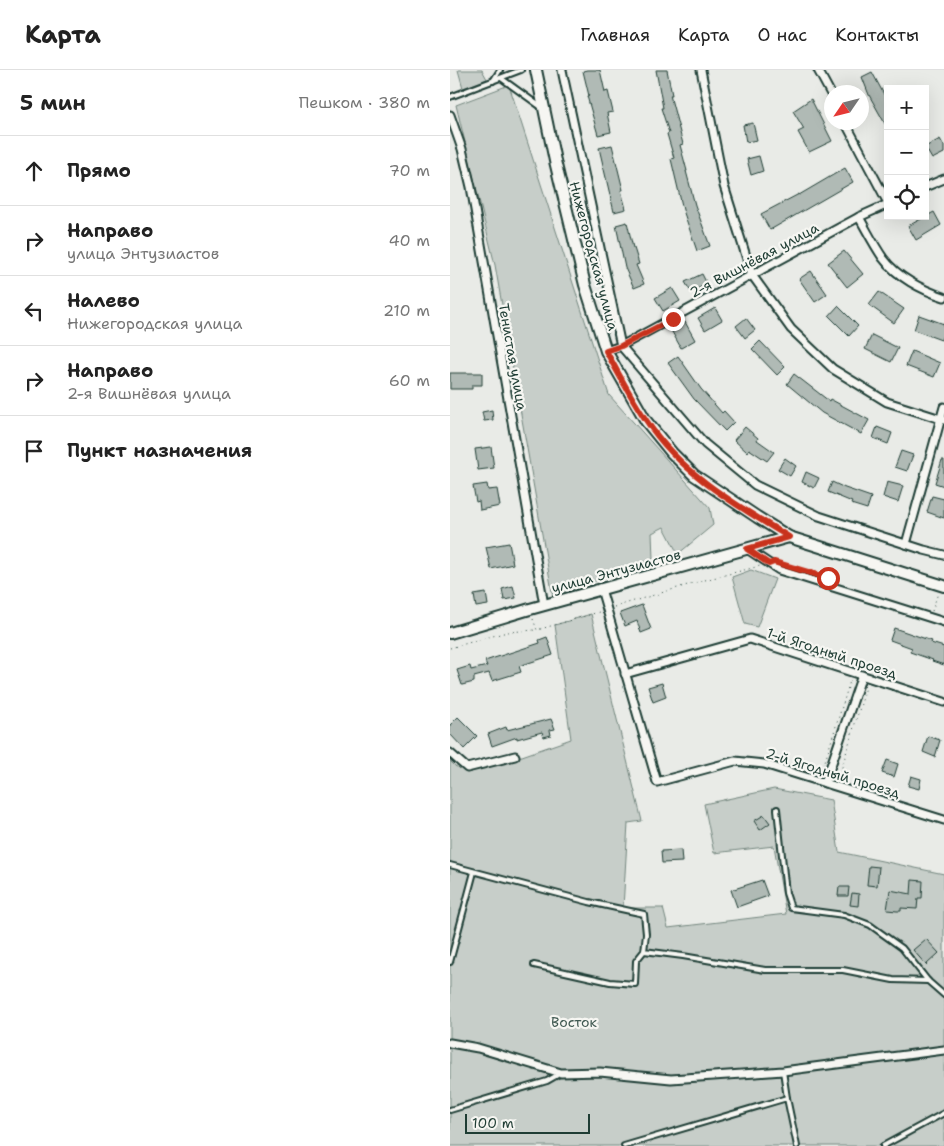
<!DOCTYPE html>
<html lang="ru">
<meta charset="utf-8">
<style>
body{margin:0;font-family:"Shantell Sans",sans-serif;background:#f6f6f6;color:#222}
.controls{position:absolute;right:15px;top:15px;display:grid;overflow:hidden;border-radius:0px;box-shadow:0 5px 20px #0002}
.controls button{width:45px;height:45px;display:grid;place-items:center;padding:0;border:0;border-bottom:1px solid #e0e0e0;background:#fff;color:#222;font:25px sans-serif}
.compass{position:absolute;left:374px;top:15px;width:45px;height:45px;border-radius:50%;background:#fff;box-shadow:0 5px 20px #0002;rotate:235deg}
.scale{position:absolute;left:15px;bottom:12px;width:125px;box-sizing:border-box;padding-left:5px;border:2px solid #1f3d34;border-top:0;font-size:14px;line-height:18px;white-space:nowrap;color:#1f3d34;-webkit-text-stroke:4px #f6f6f2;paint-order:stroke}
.stop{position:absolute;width:15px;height:15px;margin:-11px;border:4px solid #c8321e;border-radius:50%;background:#fff}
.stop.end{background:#c8321e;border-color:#fff;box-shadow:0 1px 5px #0008}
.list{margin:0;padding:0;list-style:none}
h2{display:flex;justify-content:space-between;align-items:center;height:65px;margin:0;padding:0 20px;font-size:21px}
h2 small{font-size:16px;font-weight:400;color:#767676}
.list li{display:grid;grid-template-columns:32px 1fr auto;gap:15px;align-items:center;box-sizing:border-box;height:70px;padding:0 20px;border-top:1px solid #e0e0e0}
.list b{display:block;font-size:19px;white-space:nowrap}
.list p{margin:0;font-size:16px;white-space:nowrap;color:#767676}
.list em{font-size:16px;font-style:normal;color:#767676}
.icon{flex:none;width:28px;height:28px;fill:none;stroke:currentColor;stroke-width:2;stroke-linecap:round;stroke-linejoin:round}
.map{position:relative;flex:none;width:494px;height:1076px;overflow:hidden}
header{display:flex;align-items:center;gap:30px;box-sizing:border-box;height:70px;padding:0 25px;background:#fff;border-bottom:1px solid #e0e0e0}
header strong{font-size:24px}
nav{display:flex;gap:28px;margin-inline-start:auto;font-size:18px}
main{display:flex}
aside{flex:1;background:#fff}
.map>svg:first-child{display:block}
</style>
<header>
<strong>Карта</strong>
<nav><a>Главная</a><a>Карта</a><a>О нас</a><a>Контакты</a></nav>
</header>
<main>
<aside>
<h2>5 мин<small>Пешком · 380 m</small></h2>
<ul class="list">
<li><svg class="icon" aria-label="ahead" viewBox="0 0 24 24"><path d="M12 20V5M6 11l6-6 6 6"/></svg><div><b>Прямо</b></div><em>70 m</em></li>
<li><svg class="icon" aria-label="right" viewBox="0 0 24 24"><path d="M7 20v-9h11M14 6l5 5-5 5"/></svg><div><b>Направо</b><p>улица Энтузиастов</p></div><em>40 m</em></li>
<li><svg class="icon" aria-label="left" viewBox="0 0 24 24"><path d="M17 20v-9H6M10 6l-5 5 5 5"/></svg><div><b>Налево</b><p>Нижегородская улица</p></div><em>210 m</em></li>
<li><svg class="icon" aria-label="right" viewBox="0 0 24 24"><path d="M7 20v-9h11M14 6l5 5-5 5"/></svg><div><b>Направо</b><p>2-я Вишнёвая улица</p></div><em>60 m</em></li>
<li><svg class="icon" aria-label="arrive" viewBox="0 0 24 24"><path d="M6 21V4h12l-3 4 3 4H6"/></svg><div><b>Пункт назначения</b></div></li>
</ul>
</aside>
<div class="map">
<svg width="494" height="1076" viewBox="0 0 494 1076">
<rect width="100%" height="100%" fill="#e9ebe7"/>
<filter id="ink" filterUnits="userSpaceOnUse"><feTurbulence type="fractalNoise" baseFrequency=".02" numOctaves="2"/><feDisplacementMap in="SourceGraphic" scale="10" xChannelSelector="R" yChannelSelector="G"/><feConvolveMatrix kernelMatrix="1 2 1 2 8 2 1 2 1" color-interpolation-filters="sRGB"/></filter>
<g filter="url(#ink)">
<g fill="#c7cec9" stroke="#73867e">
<polygon points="8,0 32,0 37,9 13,18"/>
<polygon points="59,15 159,325 260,438 263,455 228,484 214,457 202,463 203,489 103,527 45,195 6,35"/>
<polygon points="301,500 325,509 307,557 295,554 282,507"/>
<polygon points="141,544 192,751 178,753 173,838 213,838 218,858 336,844 324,776 264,783 254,734 324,719 381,730 389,782 494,804 494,1076 0,1076 0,691 6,697 72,686 121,669 105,555"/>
</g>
<g fill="#b0bab5" stroke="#1f3d34">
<polygon points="137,0 150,0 155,22 158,21 163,42 157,43 161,62 148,65 137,26 139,26 133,1"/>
<polygon points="206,0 217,0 222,25 220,25 233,74 230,75 237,101 236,101 245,135 260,176 247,181 233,140 221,89 224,88 217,64 219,63 211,38 213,38"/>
<polygon points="422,2 438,32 438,59 419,25 412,7"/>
<polygon points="361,29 382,71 359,82 348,62 354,59 343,41"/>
<polygon points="303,53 307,70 296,72 293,55"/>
<polygon points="490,69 494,76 494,83 482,89 475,77"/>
<polygon points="162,75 173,120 171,120 176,139 164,142 149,78"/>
<polygon points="309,86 313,101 301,105 297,89"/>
<polygon points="395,98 403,112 320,160 311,144 349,124 349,125"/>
<polygon points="484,142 491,155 466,170 458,156"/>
<polygon points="177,152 183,178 184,178 189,194 186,195 194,214 184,218 175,198 166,155"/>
<polygon points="394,181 413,204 397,217 378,193"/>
<polygon points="361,201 377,224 365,232 349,209"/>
<polygon points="252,204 257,214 241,222 235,212"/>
<polygon points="222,218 230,231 213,241 205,228"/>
<polygon points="429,222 454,239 444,253 419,235"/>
<polygon points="388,236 408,256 399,266 379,246"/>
<polygon points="265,238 272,250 255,260 248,248"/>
<polygon points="469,245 494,254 494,262 491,270 464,260"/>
<polygon points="296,248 305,260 295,268 286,256"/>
<polygon points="235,252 245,270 231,278 221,260"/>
<polygon points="422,265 448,278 441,292 415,279"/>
<polygon points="310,271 335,297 327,305 302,279"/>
<polygon points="462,281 490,293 484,307 456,296"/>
<polygon points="228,286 251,319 272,343 274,341 284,352 275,361 244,329 218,293"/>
<polygon points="0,303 32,303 32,315 22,315 22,319 0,319"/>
<polygon points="344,304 379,331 380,329 419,350 411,364 372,343 337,314"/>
<polygon points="42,340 43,350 34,351 32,342"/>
<polygon points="295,357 308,368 307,370 324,382 317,391 299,379 297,382 284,370"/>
<polygon points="427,357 442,363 438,374 423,368"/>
<polygon points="41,377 44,398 28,400 25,379"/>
<polygon points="451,381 463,385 457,401 445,397"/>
<polygon points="335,388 346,396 340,406 328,399"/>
<polygon points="492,390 494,390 494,416 485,413"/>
<polygon points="356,402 369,408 364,418 352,412"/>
<polygon points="382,412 395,418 421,427 417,439 401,434 402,432 378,422"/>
<polygon points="437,412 453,416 448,432 433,427"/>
<polygon points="37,414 38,420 47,419 50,436 30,440 29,431 26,432 23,416"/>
<polygon points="482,426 494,429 494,448 477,442"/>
<polygon points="59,473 63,494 41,499 36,477"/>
<polygon points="63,516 66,528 54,530 52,519"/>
<polygon points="36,523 38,535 26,537 24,525"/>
<polygon points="192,535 201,559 191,563 187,551 175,556 170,543"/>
<polygon points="444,558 482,571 481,573 494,577 494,595 482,591 483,590 460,582 462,578 440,570"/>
<polygon points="97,567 103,585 69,596 71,602 42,611 39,603 24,607 24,612 12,615 7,600 20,596 21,600 37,596 35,591 90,573 89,570"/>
<polygon points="212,613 216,627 203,632 198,617"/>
<polygon points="8,647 27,666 14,679 0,664 0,655"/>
<polygon points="101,649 105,659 100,660 101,665 94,667 92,662 67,669 67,667 42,676 38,664 56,657 57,660"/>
<polygon points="478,666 490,670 485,687 473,682"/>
<polygon points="437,690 448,694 444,707 432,703"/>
<polygon points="461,706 471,709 469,719 458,716"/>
<polygon points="314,745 320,753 310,760 304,751"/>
<polygon points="231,780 232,792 212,793 211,781"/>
<polygon points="419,796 429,797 427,816 417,815"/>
<polygon points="312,810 318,826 287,837 281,820"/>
<polygon points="462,810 473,811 472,828 468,828 467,839 451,838 451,841 447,841 437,840 440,820 461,824"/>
<polygon points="389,817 399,817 398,826 388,826"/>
<polygon points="402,823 409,824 408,836 400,835"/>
<polygon points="476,869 489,883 476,895 463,880"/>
</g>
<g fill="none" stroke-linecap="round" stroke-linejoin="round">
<g stroke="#1f3d34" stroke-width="8">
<g id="lane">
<polyline points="51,8 91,37"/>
<polyline points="43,11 50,0"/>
<polyline points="0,27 71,0"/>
<polyline points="327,739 336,823 341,838 394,845 420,855 452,878 478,911 494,925"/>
<polyline points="0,795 139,832 194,844 196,864 194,881 233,886 315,900 393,900 443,910 478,911"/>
<polyline points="0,892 24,802"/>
<polyline points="84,895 160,912 185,914 186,891 194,881"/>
<polyline points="333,1001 337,1028 347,1076"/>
<polyline points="0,1040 97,1011 111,1003"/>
<polyline points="174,1076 337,1028"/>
<polyline points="433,1076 494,1043"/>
</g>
</g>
<g stroke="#1f3d34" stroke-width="11">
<g id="street">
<polyline points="112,0 171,276 255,374 305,415 369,446 474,480 494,485"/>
<polyline points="251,0 274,116 302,205 341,259 383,299 437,332 494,350"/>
<polyline points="368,0 382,26"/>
<polyline points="0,45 12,79 21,117 94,535"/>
<polyline points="395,52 438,133"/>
<polyline points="475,117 494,109"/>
<path d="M409,147c8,14 15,28 24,41 14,19 39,32 61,39"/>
<polyline points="156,281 171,276 409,147 438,134"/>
<polyline points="456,474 494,337"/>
<polyline points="297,479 329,500 494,552"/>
<polyline points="151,519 207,712 285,691 314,694 494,750"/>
<polyline points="175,604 300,569 494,632"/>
<polyline points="0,683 17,698 65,686"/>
<polyline points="375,713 412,605"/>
<polyline points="0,973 28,978 111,1003 150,1002 221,1009 333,1001 494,980"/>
</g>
</g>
<g stroke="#1f3d34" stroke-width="14">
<g id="secondary">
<polyline points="86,0 105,91 135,215 156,281 196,351 222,383 244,405 307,447 339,467 494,516"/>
<polyline points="0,563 80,539 339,467"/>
</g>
</g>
<g stroke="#1f3d34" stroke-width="1" stroke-dasharray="1 4" stroke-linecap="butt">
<polyline points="164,537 251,511 310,496"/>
<polyline points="482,541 488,523"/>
<polyline points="83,549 87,560 149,542"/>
<polyline points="0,578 57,562 86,560"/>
<polygon points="400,611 416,617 389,707 372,701"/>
</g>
<use href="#lane" stroke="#f6f6f2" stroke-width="4"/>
<use href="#street" stroke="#f6f6f2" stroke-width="7"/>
<use href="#secondary" stroke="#f6f6f2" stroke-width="10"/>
</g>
</g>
<g fill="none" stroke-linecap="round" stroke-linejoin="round" filter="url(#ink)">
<path stroke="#c8321e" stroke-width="6" d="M223,249l-52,27 -15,5c13,23 25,47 40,69 34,53 90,85 143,117l-42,12 22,15 5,-2 54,16"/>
</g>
<g text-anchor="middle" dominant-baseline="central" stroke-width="4.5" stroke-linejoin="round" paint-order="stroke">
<g font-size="14" fill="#1f3d34" stroke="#f6f6f2">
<text transform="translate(144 186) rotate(75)">Нижегородская улица</text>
<text transform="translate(304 190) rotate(-28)">2-я Вишнёвая улица</text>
<text transform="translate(63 287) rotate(80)">Тенистая улица</text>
<text transform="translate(166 501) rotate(-15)">улица Энтузиастов</text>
<text transform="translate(382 583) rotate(18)">1-й Ягодный проезд</text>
<text transform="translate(383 703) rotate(17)">2-й Ягодный проезд</text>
</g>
<g font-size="14" fill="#415a52" stroke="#f6f6f2">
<text x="124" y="952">Восток</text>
</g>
</g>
</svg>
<div class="controls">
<button>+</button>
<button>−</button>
<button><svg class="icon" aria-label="locate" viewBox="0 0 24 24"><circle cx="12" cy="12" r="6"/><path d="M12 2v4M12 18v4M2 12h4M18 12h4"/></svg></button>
</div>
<svg class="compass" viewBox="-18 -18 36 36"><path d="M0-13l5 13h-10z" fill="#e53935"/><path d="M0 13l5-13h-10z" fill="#767676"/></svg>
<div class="scale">100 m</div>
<div class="stop" style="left:378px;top:508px"></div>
<div class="stop end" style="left:223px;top:249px"></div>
</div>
</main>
